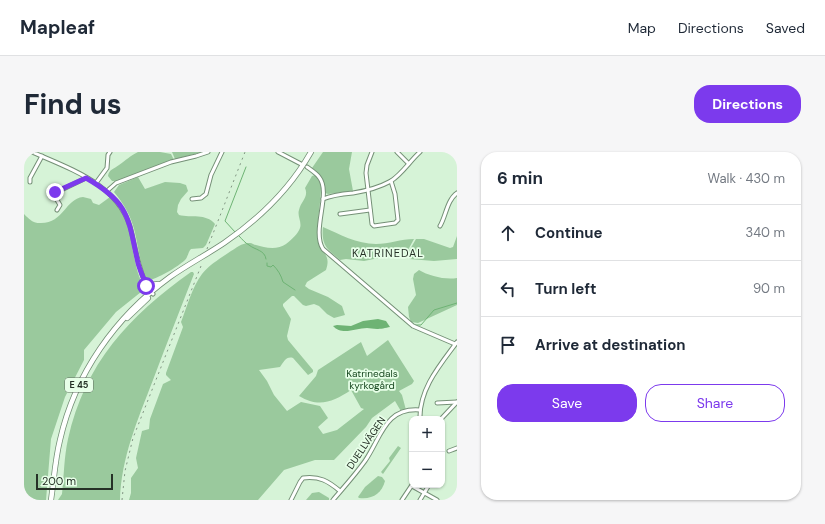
<!DOCTYPE html>
<meta charset="utf-8">
<style>
body{margin:0;font-family:"DM Sans",sans-serif;background:#f6f6f7;color:#1f2937}
.controls{position:absolute;right:12px;bottom:12px;display:grid;overflow:hidden;border-radius:8px;box-shadow:0 1px 3px #0004}
.controls button{width:36px;height:36px;display:grid;place-items:center;padding:0;border:0;border-bottom:1px solid #e0e1e3;background:#fff;color:#1f2937;font:20px sans-serif}
.scale{position:absolute;left:12px;bottom:10px;width:77px;box-sizing:border-box;padding-left:4px;border:2px solid #263127;border-top:0;font-size:11px;line-height:14px;white-space:nowrap;color:#263127;-webkit-text-stroke:3px #e7ffe8;paint-order:stroke}
.stop{position:absolute;width:12px;height:12px;margin:-9px;border:3px solid #7c3aed;border-radius:50%;background:#fff}
.stop.end{background:#7c3aed;border-color:#fff;box-shadow:0 1px 4px #0008}
.list{margin:0;padding:0;list-style:none}
h2{display:flex;justify-content:space-between;align-items:center;height:52px;margin:0;padding:0 16px;font-size:17px}
h2 small{font-size:13px;font-weight:400;color:#747a83}
.list li{display:grid;grid-template-columns:26px 1fr auto;gap:12px;align-items:center;box-sizing:border-box;height:56px;padding:0 16px;border-top:1px solid #e0e1e3}
.list b{display:block;font-size:15px;white-space:nowrap}
.list em{font-size:13px;font-style:normal;color:#747a83}
.actions{display:flex;gap:8px;padding:12px 16px}
.actions a{flex:1;padding:9px 0;border:1px solid #7c3aed;border-radius:16px;text-align:center;font-size:14px;color:#7c3aed}
.actions .main{background:#7c3aed;color:#fff}
.icon{flex:none;width:22px;height:22px;fill:none;stroke:currentColor;stroke-width:2;stroke-linecap:round;stroke-linejoin:round}
.map{position:relative;flex:none;width:433px;height:348px;overflow:hidden;border-radius:16px}
header{display:flex;align-items:center;gap:24px;box-sizing:border-box;height:56px;padding:0 20px;background:#fff;border-bottom:1px solid #e0e1e3}
header strong{font-size:19px}
nav{display:flex;gap:22px;margin-inline-start:auto;font-size:14px}
.intro{display:flex;align-items:center;justify-content:space-between;box-sizing:border-box;height:96px;padding:0 24px}
h1{margin:0;font-size:28px}
.button{padding:10px 18px;border-radius:16px;background:#7c3aed;color:#fff;font-size:14px;font-weight:700}
main{display:flex;gap:24px;padding:0 24px}
aside{flex:1;background:#fff;border-radius:16px;box-shadow:0 1px 3px #0004}
.map>svg:first-child{display:block}
</style>
<header>
<strong>Mapleaf</strong>
<nav><a>Map</a><a>Directions</a><a>Saved</a></nav>
</header>
<div class="intro"><h1>Find us</h1><a class="button">Directions</a></div>
<main>
<div class="map">
<svg width="433" height="348" viewBox="0 0 433 348">
<rect width="100%" height="100%" fill="#d6f3d7"/>
<g fill="#9ac99d">
<path d="M114,0h22l11,2 3,6 -57,21h-5l-4,-5c1,-7 6,-7 11,-11 7,-5 11,-9 19,-13z"/>
<polygon points="148,0 178,0 151,7"/>
<path d="M299,0h29l-3,17 4,22 -25,3 -3,-1c-2,-14 -2,-17 -13,-25z"/>
<path d="M291,23c5,3 6,8 6,13 0,17 -5,34 -3,51 1,15 14,13 8,31l-19,12 -2,4 4,3 19,8 14,9 3,9 -11,3 -7,-4 -8,-8 -5,-2 -8,2 -3,-1 -9,-9h-2l-9,8v2l8,13 -4,17 1,4 25,30v2l-5,3 -15,-17c-7,-2 -9,4 -13,9l-21,3 8,11 7,14 13,16 14,-9 19,4 8,12 -10,9 5,7 14,-4 27,-21 -3,-1 -10,-18c-18,12 -32,18 -52,6l17,-20 2,-6 43,-28 6,14 21,-16 26,41 -2,3 -13,7 3,4 4,15 -4,3 -7,-12 -23,17 -6,9 -32,33h-19l-31,10 -26,30h-129l2,-7v-15l7,-10 -2,-10 6,-27 7,-2 1,-10 13,-35 8,-4 -5,-5v-2l17,-46 -2,-5c6,-15 11,-35 21,-48 7,-9 19,-16 29,-23 5,-3 12,-9 19,-8 2,0 4,2 6,2 9,3 22,5 30,-1 5,-4 12,-10 14,-16 2,-6 -3,-12 -1,-18 2,-9 10,-13 6,-22l7,-12z"/>
<path d="M114,25l7,12 20,-7 15,1 6,2 2,6 -7,8 -3,6 -1,7 2,3c12,3 27,-2 36,9l-9,21 -3,3 -12,1c-3,3 -3,8 -6,11 -6,6 -29,20 -37,20l-3,-3c-11,-35 -5,-54 -31,-85l5,-7z"/>
<path d="M59,45l8,2 2,4 6,2 11,-8c24,27 19,45 28,76 2,6 4,10 5,16l-2,3 -25,20 -32,38v10l-19,37 -14,42 -5,61h-22v-286c3,3 7,7 10,8 1,1 6,1 7,1 23,0 24,-24 42,-26z"/>
<path d="M299,75c16,7 34,17 53,17 13,0 25,-5 38,-5l-6,11 -9,6h-10l-25,5 -18,-2 -6,1c-13,-11 -19,-15 -17,-33z"/>
<polygon points="433,84 433,107 410,109 385,107 385,99 392,87 400,87 426,96 429,95"/>
<path d="M395,118c10,6 26,10 38,8v27l-39,18 -7,-1 -2,-5 -1,-10 8,-12 -3,-16 1,-5z"/>
<path d="M167,120h2l1,2c-14,36 -28,71 -41,106 -15,39 -32,78 -33,120h-62l4,-6c2,-18 2,-37 6,-55 17,-76 61,-123 123,-167z"/>
<polygon points="374,294 377,296 359,322 357,320 366,309 365,306"/>
<path d="M354,324l4,1 3,4c-3,12 -13,19 -26,17l-1,-1 7,-10z"/>
<polygon points="295,340 305,346 305,348 282,348 288,341"/>
</g>
<path fill="#6eb374" d="M354,167l8,2 4,6c-4,1 -10,2 -13,2 -4,0 -7,-1 -10,-1 -11,0 -25,8 -34,-2l4,-1 14,1 12,-5z"/>
<g fill="none" stroke-linecap="round" stroke-linejoin="round">
<g stroke="#6eb374" stroke-width="1">
<polyline points="211,80 201,69 222,15"/>
<path d="M215,84c3,3 6,7 10,9 6,5 16,5 17,14"/>
<path d="M243,111v3l4,1 2,-2c5,5 8,10 10,17l12,8"/>
<polyline points="391,173 397,173 410,158 433,151"/>
</g>
<g stroke="#759077" stroke-width="5">
<g id="minor">
<path d="M8,0c41,18 90,34 100,82 4,18 7,36 15,53 1,3 4,5 6,7"/>
<polyline points="254,0 277,12"/>
<polyline points="348,0 343,13 342,21 348,72 350,74 371,71 374,68 371,42 367,29"/>
<polyline points="373,0 384,11"/>
<path d="M283,15c4,3 9,6 12,10 13,16 -8,53 4,72l90,77 42,18"/>
<polyline points="6,30 6,26 18,4"/>
<polyline points="72,31 83,16 84,3 86,0"/>
<polyline points="83,39 92,31 147,10 172,4 184,0"/>
<polyline points="168,47 177,46 182,42 187,23 198,0"/>
<path d="M299,47c9,-4 19,-5 30,-6 13,-2 27,-6 38,-12 11,-7 19,-20 29,-29"/>
<polyline points="33,58 36,53 30,43 31,41 62,26"/>
<polyline points="316,62 346,58"/>
<path d="M416,74c6,-10 7,-26 17,-33"/>
<polyline points="413,251 433,250"/>
<path d="M396,267c-1,-30 20,-54 37,-77"/>
<polyline points="417,267 433,250"/>
<polyline points="425,299 433,296"/>
<polyline points="388,334 413,348"/>
<path d="M267,348l9,-18 3,-4c17,-2 25,3 37,13"/>
<path d="M309,348c11,-13 22,-25 32,-39 16,-23 20,-54 55,-51"/>
<polyline points="378,348 388,333"/>
<polyline points="396,348 405,333"/>
<polyline points="429,348 433,346"/>
</g>
</g>
<g stroke="#759077" stroke-width="6">
<g id="highway">
<polyline points="124,133 135,132"/>
<polyline points="103,166 124,146"/>
<path d="M27,348c3,-20 4,-40 9,-60 15,-66 55,-123 110,-163 17,-12 36,-22 54,-34 35,-24 66,-54 87,-91"/>
</g>
</g>
<use href="#minor" stroke="#fff" stroke-width="3"/>
<use href="#highway" stroke="#fff" stroke-width="4.5"/>
<g stroke="#819582" stroke-width="1" stroke-dasharray="2 4" stroke-linecap="butt">
<polyline points="183,97 221,0"/>
<polyline points="98,348 101,319 109,286 177,114"/>
</g>
</g>
<g fill="none" stroke-linecap="round" stroke-linejoin="round">
<path stroke="#7c3aed" stroke-width="5" d="M31,40l31,-14c44,25 42,40 52,85 2,8 6,15 8,23"/>
</g>
<g text-anchor="middle" dominant-baseline="central" stroke-width="3.5" stroke-linejoin="round" paint-order="stroke">
<rect fill="#e7ffe8" stroke="#606f61" stroke-width="1" x="41" y="226" width="28" height="14" rx="3"/>
<g font-size="9" font-weight="bold" fill="#263127">
<text x="55" y="233">E 45</text>
</g>
<g font-size="10" fill="#16471e" stroke="#e7ffe8">
<text x="348" y="221">Katrinedals<tspan x="348" dy="12">kyrkogård</tspan></text>
</g>
<g font-size="10" fill="#263127" stroke="#e7ffe8">
<text transform="translate(342 291) rotate(-56)">DUELLVÄGEN</text>
</g>
<g font-size="11" letter-spacing="1" fill="#263127" stroke="#e7ffe8">
<text x="364" y="101">KATRINEDAL</text>
</g>
</g>
</svg>
<div class="controls">
<button>+</button>
<button>−</button>
</div>
<div class="scale">200 m</div>
<div class="stop" style="left:122px;top:134px"></div>
<div class="stop end" style="left:31px;top:40px"></div>
</div>
<aside>
<h2>6 min<small>Walk · 430 m</small></h2>
<ul class="list">
<li><svg class="icon" aria-label="ahead" viewBox="0 0 24 24"><path d="M12 20V5M6 11l6-6 6 6"/></svg><div><b>Continue</b></div><em>340 m</em></li>
<li><svg class="icon" aria-label="left" viewBox="0 0 24 24"><path d="M17 20v-9H6M10 6l-5 5 5 5"/></svg><div><b>Turn left</b></div><em>90 m</em></li>
<li><svg class="icon" aria-label="arrive" viewBox="0 0 24 24"><path d="M6 21V4h12l-3 4 3 4H6"/></svg><div><b>Arrive at destination</b></div></li>
</ul>
<div class="actions"><a class="main">Save</a><a>Share</a></div>
</aside>
</main>
